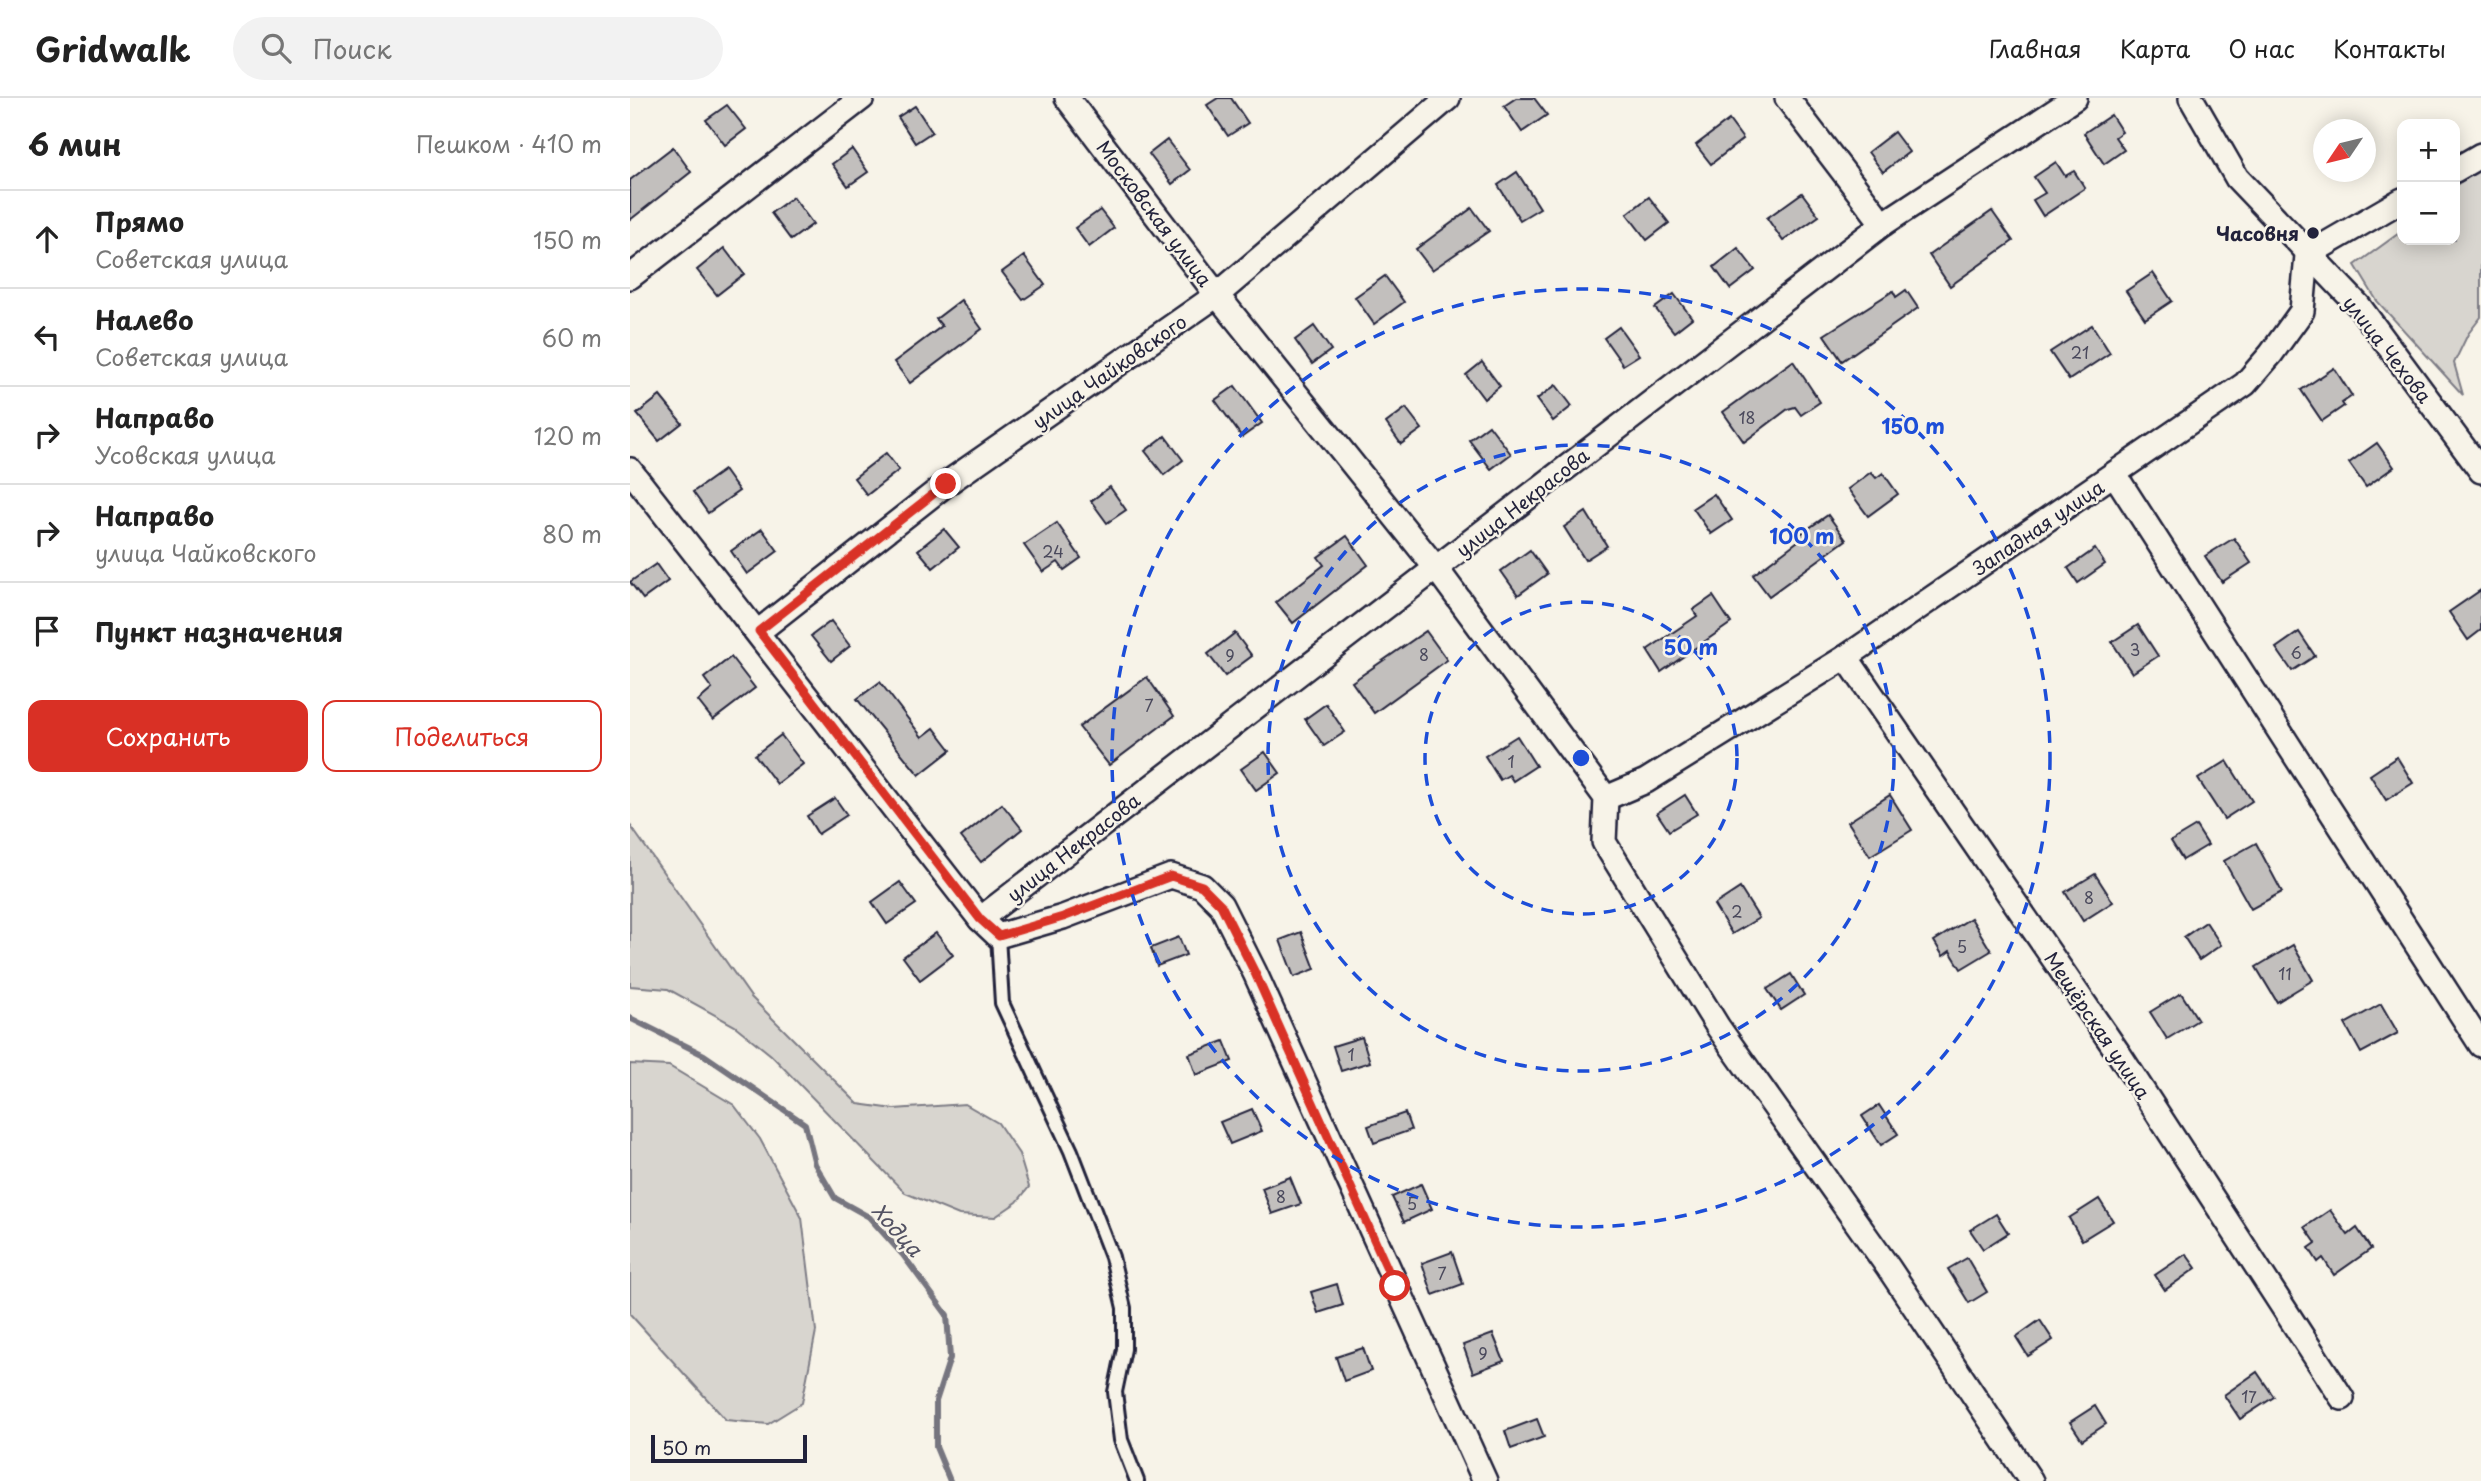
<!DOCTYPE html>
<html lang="ru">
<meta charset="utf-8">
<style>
body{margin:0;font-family:"Playpen Sans",sans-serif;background:#f2f2f2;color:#222}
.controls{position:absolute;right:21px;top:21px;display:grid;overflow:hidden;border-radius:14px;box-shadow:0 4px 18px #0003}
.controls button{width:63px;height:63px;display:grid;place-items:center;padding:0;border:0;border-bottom:2px solid #e0e0e0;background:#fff;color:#222;font:35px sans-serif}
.compass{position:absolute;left:1683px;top:21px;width:63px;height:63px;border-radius:50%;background:#fff;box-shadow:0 4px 18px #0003;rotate:235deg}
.scale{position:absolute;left:21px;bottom:18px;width:156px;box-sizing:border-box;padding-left:7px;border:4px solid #22223b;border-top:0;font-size:19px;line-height:24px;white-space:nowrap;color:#22223b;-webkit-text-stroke:5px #f7f3e8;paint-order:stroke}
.stop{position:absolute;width:21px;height:21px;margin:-16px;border:5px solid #d93025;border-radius:50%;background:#fff}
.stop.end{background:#d93025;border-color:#fff;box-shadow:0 2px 7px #0008}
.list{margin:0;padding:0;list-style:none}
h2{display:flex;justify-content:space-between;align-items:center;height:91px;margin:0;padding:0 28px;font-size:30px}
h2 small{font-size:23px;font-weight:400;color:#767676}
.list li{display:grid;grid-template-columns:46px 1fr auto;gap:21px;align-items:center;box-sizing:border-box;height:98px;padding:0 28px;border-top:2px solid #e0e0e0}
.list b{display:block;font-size:26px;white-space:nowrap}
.list p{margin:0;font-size:23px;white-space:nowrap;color:#767676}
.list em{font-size:23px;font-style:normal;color:#767676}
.actions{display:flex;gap:14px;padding:21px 28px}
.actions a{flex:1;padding:16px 0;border:2px solid #d93025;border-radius:14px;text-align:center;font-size:24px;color:#d93025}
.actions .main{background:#d93025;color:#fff}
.icon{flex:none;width:38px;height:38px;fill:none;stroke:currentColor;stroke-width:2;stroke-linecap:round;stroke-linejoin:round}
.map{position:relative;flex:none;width:1851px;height:1383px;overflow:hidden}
header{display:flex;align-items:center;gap:42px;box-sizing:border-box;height:98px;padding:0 35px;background:#fff;border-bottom:2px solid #e0e0e0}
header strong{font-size:33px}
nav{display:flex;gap:38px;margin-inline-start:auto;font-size:24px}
.search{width:490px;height:63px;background:#f2f2f2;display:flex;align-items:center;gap:18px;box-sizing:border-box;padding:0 24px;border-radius:38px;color:#767676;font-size:26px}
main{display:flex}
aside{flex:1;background:#fff}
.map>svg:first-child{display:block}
</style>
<header>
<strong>Gridwalk</strong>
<div class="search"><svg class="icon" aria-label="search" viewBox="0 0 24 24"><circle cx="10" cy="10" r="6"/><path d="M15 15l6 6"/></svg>Поиск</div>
<nav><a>Главная</a><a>Карта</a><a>О нас</a><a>Контакты</a></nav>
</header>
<main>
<aside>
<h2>6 мин<small>Пешком · 410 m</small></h2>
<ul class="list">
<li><svg class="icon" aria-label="ahead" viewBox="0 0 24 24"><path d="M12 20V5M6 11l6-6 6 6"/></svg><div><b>Прямо</b><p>Советская улица</p></div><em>150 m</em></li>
<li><svg class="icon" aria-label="left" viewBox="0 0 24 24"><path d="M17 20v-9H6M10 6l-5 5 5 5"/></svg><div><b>Налево</b><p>Советская улица</p></div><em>60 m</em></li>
<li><svg class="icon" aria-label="right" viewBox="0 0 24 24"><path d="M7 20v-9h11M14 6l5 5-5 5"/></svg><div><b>Направо</b><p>Усовская улица</p></div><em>120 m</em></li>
<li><svg class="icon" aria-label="right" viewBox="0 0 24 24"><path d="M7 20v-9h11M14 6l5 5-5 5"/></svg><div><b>Направо</b><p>улица Чайковского</p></div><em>80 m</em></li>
<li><svg class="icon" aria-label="arrive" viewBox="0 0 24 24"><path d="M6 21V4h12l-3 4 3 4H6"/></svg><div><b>Пункт назначения</b></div></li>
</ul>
<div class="actions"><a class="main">Сохранить</a><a>Поделиться</a></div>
</aside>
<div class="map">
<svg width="1851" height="1383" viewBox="0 0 1851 1383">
<rect width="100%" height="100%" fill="#f7f3e8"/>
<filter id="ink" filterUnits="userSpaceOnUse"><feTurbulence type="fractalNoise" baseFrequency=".0143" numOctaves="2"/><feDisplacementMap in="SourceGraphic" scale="14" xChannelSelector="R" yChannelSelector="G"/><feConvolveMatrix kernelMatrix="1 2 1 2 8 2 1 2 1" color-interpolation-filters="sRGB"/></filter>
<g filter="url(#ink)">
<g fill="#d8d5cf" stroke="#7d7c85" stroke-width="2">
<polygon points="1851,70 1851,219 1838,236 1824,265 1833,297 1747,203 1725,167 1772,133 1772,142 1825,142 1825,88"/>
<polygon points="0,727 121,899 228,1006 264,1011 335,1006 368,1025 389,1056 399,1089 387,1104 365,1119 329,1117 275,1095 141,957 105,928 38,891 0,888"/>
<polygon points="0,966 39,968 104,1007 130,1041 172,1120 186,1233 172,1305 138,1326 96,1322 0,1216"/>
</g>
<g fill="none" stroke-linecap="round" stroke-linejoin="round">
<polyline stroke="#76747f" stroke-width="6" points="0,920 74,957 175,1026 185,1066 205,1100 239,1119 273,1157 317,1217 320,1260 306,1303 306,1349 320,1383"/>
</g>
<g fill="#c2bfbd" stroke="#22223b" stroke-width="2">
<polygon points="588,0 601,0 618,25 598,38 577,7"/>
<polygon points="886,0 904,0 917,17 892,34 874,8"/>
<polygon points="97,7 116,31 95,47 76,22"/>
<polygon points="285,8 302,34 285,45 268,19"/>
<polygon points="1481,17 1492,34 1485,39 1494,52 1474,66 1454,35"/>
<polygon points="1099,22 1113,41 1081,66 1066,47"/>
<polygon points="1264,34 1279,54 1253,74 1238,54"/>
<polygon points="537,42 560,72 542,86 519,56"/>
<polygon points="43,49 61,74 0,122 0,82"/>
<polygon points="222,51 238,74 218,88 202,66"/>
<polygon points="1426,64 1435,78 1444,73 1455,90 1413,118 1403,102 1415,95 1404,79"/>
<polygon points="887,74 910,110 890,122 868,87"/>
<polygon points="1172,95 1189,118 1153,143 1137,120"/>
<polygon points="163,99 183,126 161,142 141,115"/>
<polygon points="1019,99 1039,125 1017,142 997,116"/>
<polygon points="842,110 859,133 802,172 786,151"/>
<polygon points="470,112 484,130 459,149 445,130"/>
<polygon points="1362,113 1383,143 1320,188 1299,157"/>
<polygon points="94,150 114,176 87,197 67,172"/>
<polygon points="1108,150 1125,172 1100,191 1084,169"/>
<polygon points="394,158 415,187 393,202 372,174"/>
<polygon points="1523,175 1542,203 1515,221 1496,193"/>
<polygon points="755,178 774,204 744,226 725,199"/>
<polygon points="1276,192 1288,210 1212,263 1194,237 1263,193 1266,199"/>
<polygon points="1044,196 1062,220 1044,234 1025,210"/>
<polygon points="331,202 352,231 280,285 264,264 312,228 306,221"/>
<polygon points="1462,227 1480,255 1439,282 1420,254"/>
<polygon points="684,228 701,252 682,266 665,242"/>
<polygon points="989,229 1009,257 993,267 974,240"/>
<polygon points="1163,263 1190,304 1171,317 1165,309 1158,311 1114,344 1093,314"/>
<polygon points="852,264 870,288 854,301 836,277"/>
<polygon points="1704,270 1722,298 1712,305 1714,308 1692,323 1671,292"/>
<polygon points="926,287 942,308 923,323 907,301"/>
<polygon points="605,288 632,325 612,339 585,302"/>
<polygon points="30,298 52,325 29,343 7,316"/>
<polygon points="776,310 792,331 771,346 756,325"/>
<polygon points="859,327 881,356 861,371 839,342"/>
<polygon points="535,338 553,362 534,377 515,353"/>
<polygon points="1747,345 1764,369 1736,389 1719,365"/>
<polygon points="256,355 269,372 237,397 224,380"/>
<polygon points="94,372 109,393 78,415 63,394"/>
<polygon points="1241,374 1246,380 1253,375 1268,396 1238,418 1218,391"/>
<polygon points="480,389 496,412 477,425 461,403"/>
<polygon points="1084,396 1102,422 1081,436 1063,410"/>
<polygon points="956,414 977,448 955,462 934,429"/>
<polygon points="1198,417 1216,442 1139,498 1123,477 1172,440 1169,437"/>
<polygon points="427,425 451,460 434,472 428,464 413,474 394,447"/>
<polygon points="132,431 148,453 117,476 101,453"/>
<polygon points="314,431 329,449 303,470 288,452"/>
<polygon points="717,438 738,467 663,525 646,504 694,467 688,459"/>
<polygon points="1604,440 1621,465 1592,484 1575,458"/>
<polygon points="1465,451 1475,466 1448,485 1438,470"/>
<polygon points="900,452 917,476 888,497 871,473"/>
<polygon points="26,466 38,483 13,501 0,484"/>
<polygon points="1851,492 1851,532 1838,542 1819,514"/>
<polygon points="1083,498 1101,525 1031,574 1017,552 1067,518 1063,512"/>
<polygon points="201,523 220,548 201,563 181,538"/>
<polygon points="1508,527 1528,558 1502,575 1482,544"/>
<polygon points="796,533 817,562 744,615 722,584"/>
<polygon points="1669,534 1685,558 1662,573 1646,550"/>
<polygon points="605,535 622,558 595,578 578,556"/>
<polygon points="101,559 125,590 83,622 68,603 82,591 74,580"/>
<polygon points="517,579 544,618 479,667 449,629"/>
<polygon points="250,584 292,639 304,630 321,652 289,677 227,601"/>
<polygon points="696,606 715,634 694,648 675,621"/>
<polygon points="151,637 173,666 147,686 125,657"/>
<polygon points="887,638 906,668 883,683 879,677 870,682 855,658"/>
<polygon points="635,654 650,675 626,692 611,671"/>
<polygon points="1767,659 1783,685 1756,702 1740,677"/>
<polygon points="1597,663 1622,703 1594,721 1568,681"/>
<polygon points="1055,697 1067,716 1039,733 1027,715"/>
<polygon points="1260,697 1282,732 1240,758 1218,724"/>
<polygon points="205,700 217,717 188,736 177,718"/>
<polygon points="372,706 392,731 351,764 331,739"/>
<polygon points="1566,728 1578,747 1553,762 1541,743"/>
<polygon points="1626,745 1652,794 1621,811 1594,763"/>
<polygon points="1465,776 1483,804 1453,823 1435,794"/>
<polygon points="270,784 286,806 257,826 242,804"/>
<polygon points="1110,790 1129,820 1102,836 1084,807"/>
<polygon points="1341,820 1361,853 1331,871 1320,853 1313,858 1304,843"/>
<polygon points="1576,824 1591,847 1569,862 1554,839"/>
<polygon points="671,834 685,871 664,879 650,842"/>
<polygon points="306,835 323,857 290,882 273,859"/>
<polygon points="549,839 556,857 527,868 521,850"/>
<polygon points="1663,847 1683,882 1647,904 1626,869"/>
<polygon points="1161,876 1174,897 1151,912 1137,891"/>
<polygon points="1551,895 1568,922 1537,941 1520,914"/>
<polygon points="1751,906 1768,935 1731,955 1715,926"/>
<polygon points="732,939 740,964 711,973 703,948"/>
<polygon points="594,943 602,963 566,977 559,956"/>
<polygon points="1249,1007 1268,1036 1251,1047 1232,1018"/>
<polygon points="622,1011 632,1033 600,1046 590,1024"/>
<polygon points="775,1015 781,1032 744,1045 738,1028"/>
<polygon points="660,1079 671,1106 642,1116 632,1090"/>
<polygon points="791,1086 802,1111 774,1124 762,1099"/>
<polygon points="1469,1101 1483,1123 1452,1142 1439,1120"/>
<polygon points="1700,1112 1718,1137 1727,1130 1741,1151 1704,1177 1693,1160 1688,1164 1679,1150 1686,1145 1675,1129"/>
<polygon points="1366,1116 1378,1135 1353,1151 1340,1132"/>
<polygon points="822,1154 833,1186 803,1197 792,1165"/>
<polygon points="1556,1156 1566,1170 1535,1192 1525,1177"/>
<polygon points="1337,1160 1357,1194 1339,1205 1318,1171"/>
<polygon points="707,1186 713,1207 688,1215 681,1194"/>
<polygon points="1410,1222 1423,1242 1398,1258 1386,1239"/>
<polygon points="863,1236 874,1263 843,1275 833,1247"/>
<polygon points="733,1250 741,1273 714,1283 706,1259"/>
<polygon points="1627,1274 1644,1299 1610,1321 1594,1297"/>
<polygon points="1465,1308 1476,1326 1452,1342 1440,1324"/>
<polygon points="907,1321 914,1339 881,1351 875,1333"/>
</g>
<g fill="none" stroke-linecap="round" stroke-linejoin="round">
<g stroke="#22223b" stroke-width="18">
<polyline id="lane" points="368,838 372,905 441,1053 482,1159 494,1210 494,1251 485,1294 491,1342 507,1383"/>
</g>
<g stroke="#22223b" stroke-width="28">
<g id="street">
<polyline points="437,0 587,197 806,470 976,700 974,744 1088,929 1258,1169 1401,1383"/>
<polyline points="1157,0 1253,126"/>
<polyline points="1561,0 1607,80 1729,208 1851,373"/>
<polyline points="1825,72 1851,57"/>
<polyline points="0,179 232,0"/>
<polyline points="0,372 350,821 368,838 433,819 541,778 572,788 591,807 625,875 855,1383"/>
<polyline points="1485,377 1851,947"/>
<polyline points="129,533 316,386 587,197 818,0"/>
<polyline points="1216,559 1489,956 1712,1300"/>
<polyline points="976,700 1016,683 1216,559 1615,286 1641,256 1672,213 1677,157 1772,102"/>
<polyline points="350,821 1253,126 1445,0"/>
</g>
</g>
<use href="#lane" stroke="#f7f3e8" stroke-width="12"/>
<use href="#street" stroke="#f7f3e8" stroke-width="23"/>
</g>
</g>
<g fill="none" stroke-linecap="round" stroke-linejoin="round" filter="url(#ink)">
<polyline stroke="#d93025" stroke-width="9" points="316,386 129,533 350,821 369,838 433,819 541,778 572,788 591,807 625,875 765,1188"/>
</g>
<g fill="none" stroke="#1d4ed8" stroke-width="3.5" stroke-dasharray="12 9">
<circle cx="951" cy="660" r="156"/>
<circle cx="951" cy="660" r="313"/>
<circle cx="951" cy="660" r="469"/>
</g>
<circle fill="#22223b" stroke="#f7f3e8" stroke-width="2.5" cx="1683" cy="135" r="7"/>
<g text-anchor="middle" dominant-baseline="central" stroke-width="5" stroke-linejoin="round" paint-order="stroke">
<g font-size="16" fill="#4a495c">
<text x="1450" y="254">21</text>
<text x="1117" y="319">18</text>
<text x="423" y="453">24</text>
<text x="1505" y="551">3</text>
<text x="1666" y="554">6</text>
<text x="794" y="556">8</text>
<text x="600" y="557">9</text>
<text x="519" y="607">7</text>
<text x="881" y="663">1</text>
<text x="1459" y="799">8</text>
<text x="1107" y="813">2</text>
<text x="1332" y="848">5</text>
<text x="1655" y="875">11</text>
<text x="721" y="956">1</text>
<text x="651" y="1098">8</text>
<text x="782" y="1105">5</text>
<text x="812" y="1175">7</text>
<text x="853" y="1255">9</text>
<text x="1619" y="1298">17</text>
</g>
<g font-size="19" fill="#22223b" stroke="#f7f3e8">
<text transform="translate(525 115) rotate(53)">Московская улица</text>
<text transform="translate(1758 251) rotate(52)">улица Чехова</text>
<text transform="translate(479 273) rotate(-35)">улица Чайковского</text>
<text transform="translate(892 404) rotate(-38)">улица Некрасова</text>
<text transform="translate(1408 429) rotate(-34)">Западная улица</text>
<text transform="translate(443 749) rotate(-38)">улица Некрасова</text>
<text transform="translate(1468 927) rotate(56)">Мещёрская улица</text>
</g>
<g font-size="19" font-weight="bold" fill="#22223b" stroke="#f7f3e8" text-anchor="end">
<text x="1669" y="135">Часовня</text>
</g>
<g font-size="21" font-style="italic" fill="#535263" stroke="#f7f3e8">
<text transform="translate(268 1131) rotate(48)">Ходца</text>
</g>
</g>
<circle cx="951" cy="660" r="10" fill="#1d4ed8" stroke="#f7f3e8" stroke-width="3.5"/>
<g font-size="21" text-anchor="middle" font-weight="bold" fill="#1d4ed8" stroke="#f7f3e8" stroke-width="5" stroke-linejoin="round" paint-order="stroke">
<text x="1283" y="336">150 m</text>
<text x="1172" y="446">100 m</text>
<text x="1061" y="557">50 m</text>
</g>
</svg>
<div class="controls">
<button>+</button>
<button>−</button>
</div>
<svg class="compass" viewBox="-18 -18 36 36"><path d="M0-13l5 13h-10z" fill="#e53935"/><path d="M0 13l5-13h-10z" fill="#767676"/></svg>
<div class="scale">50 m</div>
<div class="stop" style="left:765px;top:1188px"></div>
<div class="stop end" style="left:316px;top:386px"></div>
</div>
</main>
